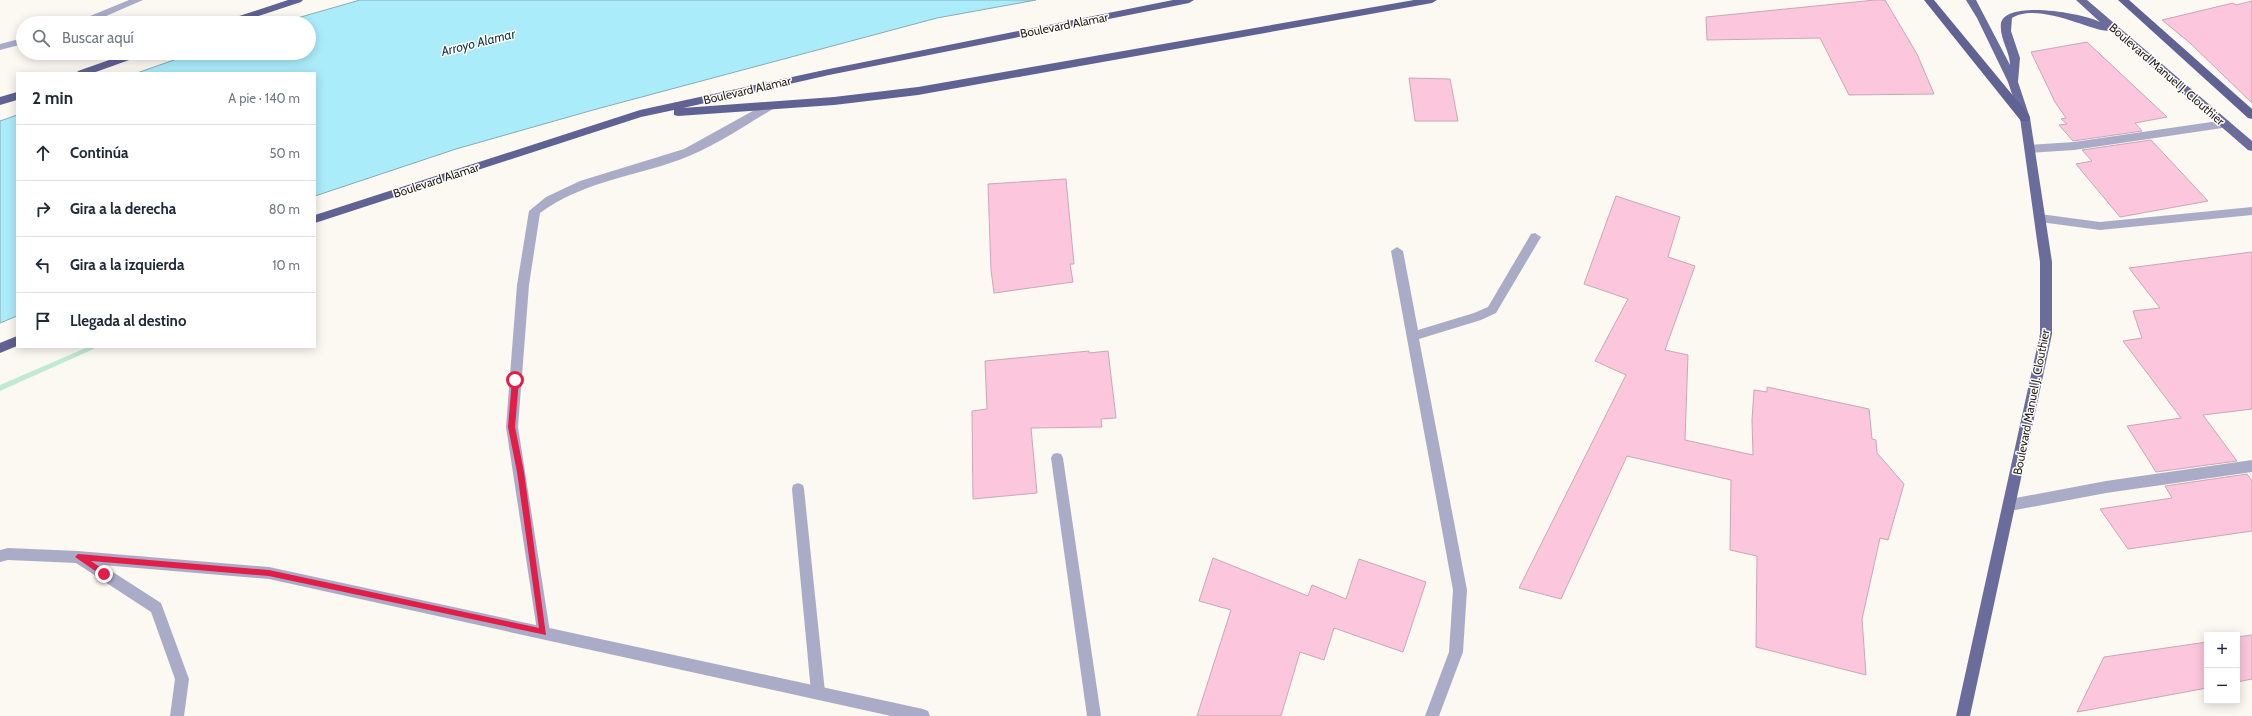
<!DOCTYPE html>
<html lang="es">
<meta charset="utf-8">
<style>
body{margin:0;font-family:Cabin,sans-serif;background:#f2f2f3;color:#1f2937}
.controls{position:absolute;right:12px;bottom:12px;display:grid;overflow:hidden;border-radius:0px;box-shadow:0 2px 10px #0003}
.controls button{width:36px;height:36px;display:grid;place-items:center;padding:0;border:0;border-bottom:1px solid #e0e1e3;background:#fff;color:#1f2937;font:20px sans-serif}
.stop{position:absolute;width:12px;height:12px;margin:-9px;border:3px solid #e11d48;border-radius:50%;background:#fff}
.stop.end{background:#e11d48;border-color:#fff;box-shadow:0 1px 4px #0008}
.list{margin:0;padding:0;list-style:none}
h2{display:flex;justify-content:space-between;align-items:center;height:52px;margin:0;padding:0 16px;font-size:17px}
h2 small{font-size:13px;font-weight:400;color:#747a83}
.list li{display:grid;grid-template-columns:26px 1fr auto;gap:12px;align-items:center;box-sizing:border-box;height:56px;padding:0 16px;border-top:1px solid #e0e1e3}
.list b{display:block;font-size:15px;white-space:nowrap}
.list em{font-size:13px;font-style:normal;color:#747a83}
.icon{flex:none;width:22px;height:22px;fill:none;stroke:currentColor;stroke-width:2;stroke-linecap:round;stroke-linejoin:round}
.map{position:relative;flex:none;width:2252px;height:716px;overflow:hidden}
.search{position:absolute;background:#fff;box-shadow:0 2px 10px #0003;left:16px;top:16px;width:300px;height:44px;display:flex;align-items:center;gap:10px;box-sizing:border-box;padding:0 14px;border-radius:22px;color:#747a83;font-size:15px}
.panel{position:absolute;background:#fff;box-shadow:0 2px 10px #0003;left:16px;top:72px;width:300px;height:276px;border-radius:0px}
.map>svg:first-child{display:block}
</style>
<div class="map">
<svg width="2252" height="716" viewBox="0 0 2252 716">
<rect width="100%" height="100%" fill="#fcf8f2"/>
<polygon fill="#bfead3" points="88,347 98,347 0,391 0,385"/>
<g fill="#abecfa" stroke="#83aeb5">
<polygon points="360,0 1036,0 937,18 593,110 456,149 315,196 315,73 137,73 194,53 309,53 309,23 280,23"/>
<polygon points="17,115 17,316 0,323 0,121"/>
</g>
<g fill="#fcc6dd" stroke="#c9a8b6">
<polygon points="1875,0 1885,0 1917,54 1934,94 1849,95 1820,38 1707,40 1706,17"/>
<polygon points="2252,1 2252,103 2190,43 2162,20 2233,3 2236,5"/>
<polygon points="2087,42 2167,117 2135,123 2142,131 2073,141 2059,125 2067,124 2061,119 2066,118 2055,102 2031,52"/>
<polygon points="1409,78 1450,79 1458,121 1415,121"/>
<polygon points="2151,140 2208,201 2120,217 2076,164 2092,161 2082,150"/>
<polygon points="1066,179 1074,264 1070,264 1073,282 994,293 991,270 988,184"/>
<polygon points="1616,196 1680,217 1668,257 1695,266 1665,350 1688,355 1685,440 1753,455 1752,420 1754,390 1767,392 1767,387 1869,409 1872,439 1876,440 1877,453 1904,484 1888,540 1880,538 1862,619 1866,675 1756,647 1757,556 1730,550 1731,480 1627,456 1561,599 1519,588 1626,375 1595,361 1628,299 1584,284"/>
<polygon points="2252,252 2252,409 2203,415 2237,461 2156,472 2127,426 2181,418 2123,341 2142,338 2133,311 2160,308 2129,268"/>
<polygon points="1089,351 1089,353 1108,351 1116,418 1101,419 1102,427 1031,428 1037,493 973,499 972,411 987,409 985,361"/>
<polygon points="2247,474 2252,481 2252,531 2128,549 2100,509 2172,498 2165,486"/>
<polygon points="1213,558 1308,596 1312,585 1346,599 1359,559 1426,582 1403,652 1334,628 1324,660 1300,652 1281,716 1197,716 1231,610 1199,601"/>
<polygon points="2252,635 2252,679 2237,682 2237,637"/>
<polygon points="2207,642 2207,688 2077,712 2104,657"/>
</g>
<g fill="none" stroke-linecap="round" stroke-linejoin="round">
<g fill="#aaacc7" fill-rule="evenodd">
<path d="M769,102l4,1 1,3 -1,3c-31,18 -60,39 -94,51 -47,17 -97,22 -139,53l-11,72 -11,142 32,205 -2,5 -5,2 -5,-2 -32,-210 11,-142 12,-74 17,-14 34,-16 104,-32z"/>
<polygon points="2225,120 2229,121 2230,124 2229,127 2074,150 2030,153 2025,149 2030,145 2074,142"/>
<polygon points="2252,207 2252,215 2100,230 2040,222 2034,218 2040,214 2100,222"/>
<polygon points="1535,233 1541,237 1496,313 1481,320 1419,339 1467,590 1463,652 1439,716 1425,716 1449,652 1453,590 1391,251 1397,247 1403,251 1418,330 1474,313 1488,307 1531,234"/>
<polygon points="1057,453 1061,454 1063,458 1101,716 1087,716 1051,458 1053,454"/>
<polygon points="2252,460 2252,472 2106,493 2010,511 2005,509 2004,505 2005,501 2010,499 2106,481"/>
<polygon points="798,483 803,485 804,489 825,692 823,697 818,699 813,697 811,692 792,489 793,485"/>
</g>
<g fill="#aaacc7" fill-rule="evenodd">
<polygon points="129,0 143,0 90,23 76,23 78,21"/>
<polygon points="23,38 23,44 0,50 0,44"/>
<polygon points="8,548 78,551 269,567 923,709 928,711 930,716 891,716 269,579 102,565 161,603 189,679 184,716 170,716 175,679 151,612 76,563 8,560 0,562 0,550"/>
</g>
<path fill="#6a6d9b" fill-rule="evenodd" d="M1966,0h10l34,65c0,-14 -11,-27 -9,-42 6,-23 80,-10 99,-1l-24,-22h11l165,141v10l-4,-1 -138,-120c-9,6 -71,-30 -98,-12l-1,13 9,27 -2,24 12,36 22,144v72l-82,382h-14l84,-382v-72l-20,-144 -12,-36 -31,-64z"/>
<g fill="#5f6292" fill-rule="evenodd">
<polygon points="288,0 303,0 301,2 237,23 222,23 224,21"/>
<polygon points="1173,0 1194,0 1189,3 829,75 683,108 834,97 918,87 1414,0 1437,0 1432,3 918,95 834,105 678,116 674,115 674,110 641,117 315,223 315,215 640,110 829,69"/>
<polygon points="1924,0 1934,0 2029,115 2030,118 2029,121 2021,121"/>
<polygon points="2118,0 2129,0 2252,109 2252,119 2248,118"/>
<polygon points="129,53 144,53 143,55 93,73 77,73 78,71"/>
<polygon points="17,92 17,100 0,105 0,97"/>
<polygon points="17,336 17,346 0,353 0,343"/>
</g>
</g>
<polygon fill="#e11d48" points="515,377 519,380 515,427 524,472 546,635 269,576 91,561 107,572 107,576 104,577 75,557 78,554 269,570 539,628 517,472 508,427 512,380"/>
<g text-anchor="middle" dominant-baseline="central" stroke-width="3" stroke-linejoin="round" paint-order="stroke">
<g font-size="12" fill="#271f15" stroke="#fff">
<text transform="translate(1064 25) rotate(-11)">Boulevard Alamar</text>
<text transform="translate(2167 74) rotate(41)">Boulevard Manuel J. Clouthier</text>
<text transform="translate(747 90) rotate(-13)">Boulevard Alamar</text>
<text transform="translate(436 180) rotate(-18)">Boulevard Alamar</text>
<text transform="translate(2031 402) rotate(-79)">Boulevard Manuel J. Clouthier</text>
</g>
<g font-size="13" font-style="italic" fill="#123a42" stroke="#fff">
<text transform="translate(478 42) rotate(-14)">Arroyo Alamar</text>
</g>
</g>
</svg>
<div class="controls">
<button>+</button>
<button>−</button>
</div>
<div class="stop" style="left:515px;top:380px"></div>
<div class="stop end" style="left:104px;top:574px"></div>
<div class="search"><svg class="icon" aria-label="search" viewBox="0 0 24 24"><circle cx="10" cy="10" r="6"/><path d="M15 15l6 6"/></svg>Buscar aquí</div>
<section class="panel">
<h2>2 min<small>A pie · 140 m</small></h2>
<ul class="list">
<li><svg class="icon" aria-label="ahead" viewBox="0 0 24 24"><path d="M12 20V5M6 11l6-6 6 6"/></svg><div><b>Continúa</b></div><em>50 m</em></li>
<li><svg class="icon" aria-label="right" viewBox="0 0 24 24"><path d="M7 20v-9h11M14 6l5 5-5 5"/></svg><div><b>Gira a la derecha</b></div><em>80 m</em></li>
<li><svg class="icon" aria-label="left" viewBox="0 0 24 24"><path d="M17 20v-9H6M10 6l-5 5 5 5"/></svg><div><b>Gira a la izquierda</b></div><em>10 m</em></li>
<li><svg class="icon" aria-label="arrive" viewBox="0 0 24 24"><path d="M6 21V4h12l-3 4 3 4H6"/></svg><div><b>Llegada al destino</b></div></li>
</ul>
</section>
</div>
